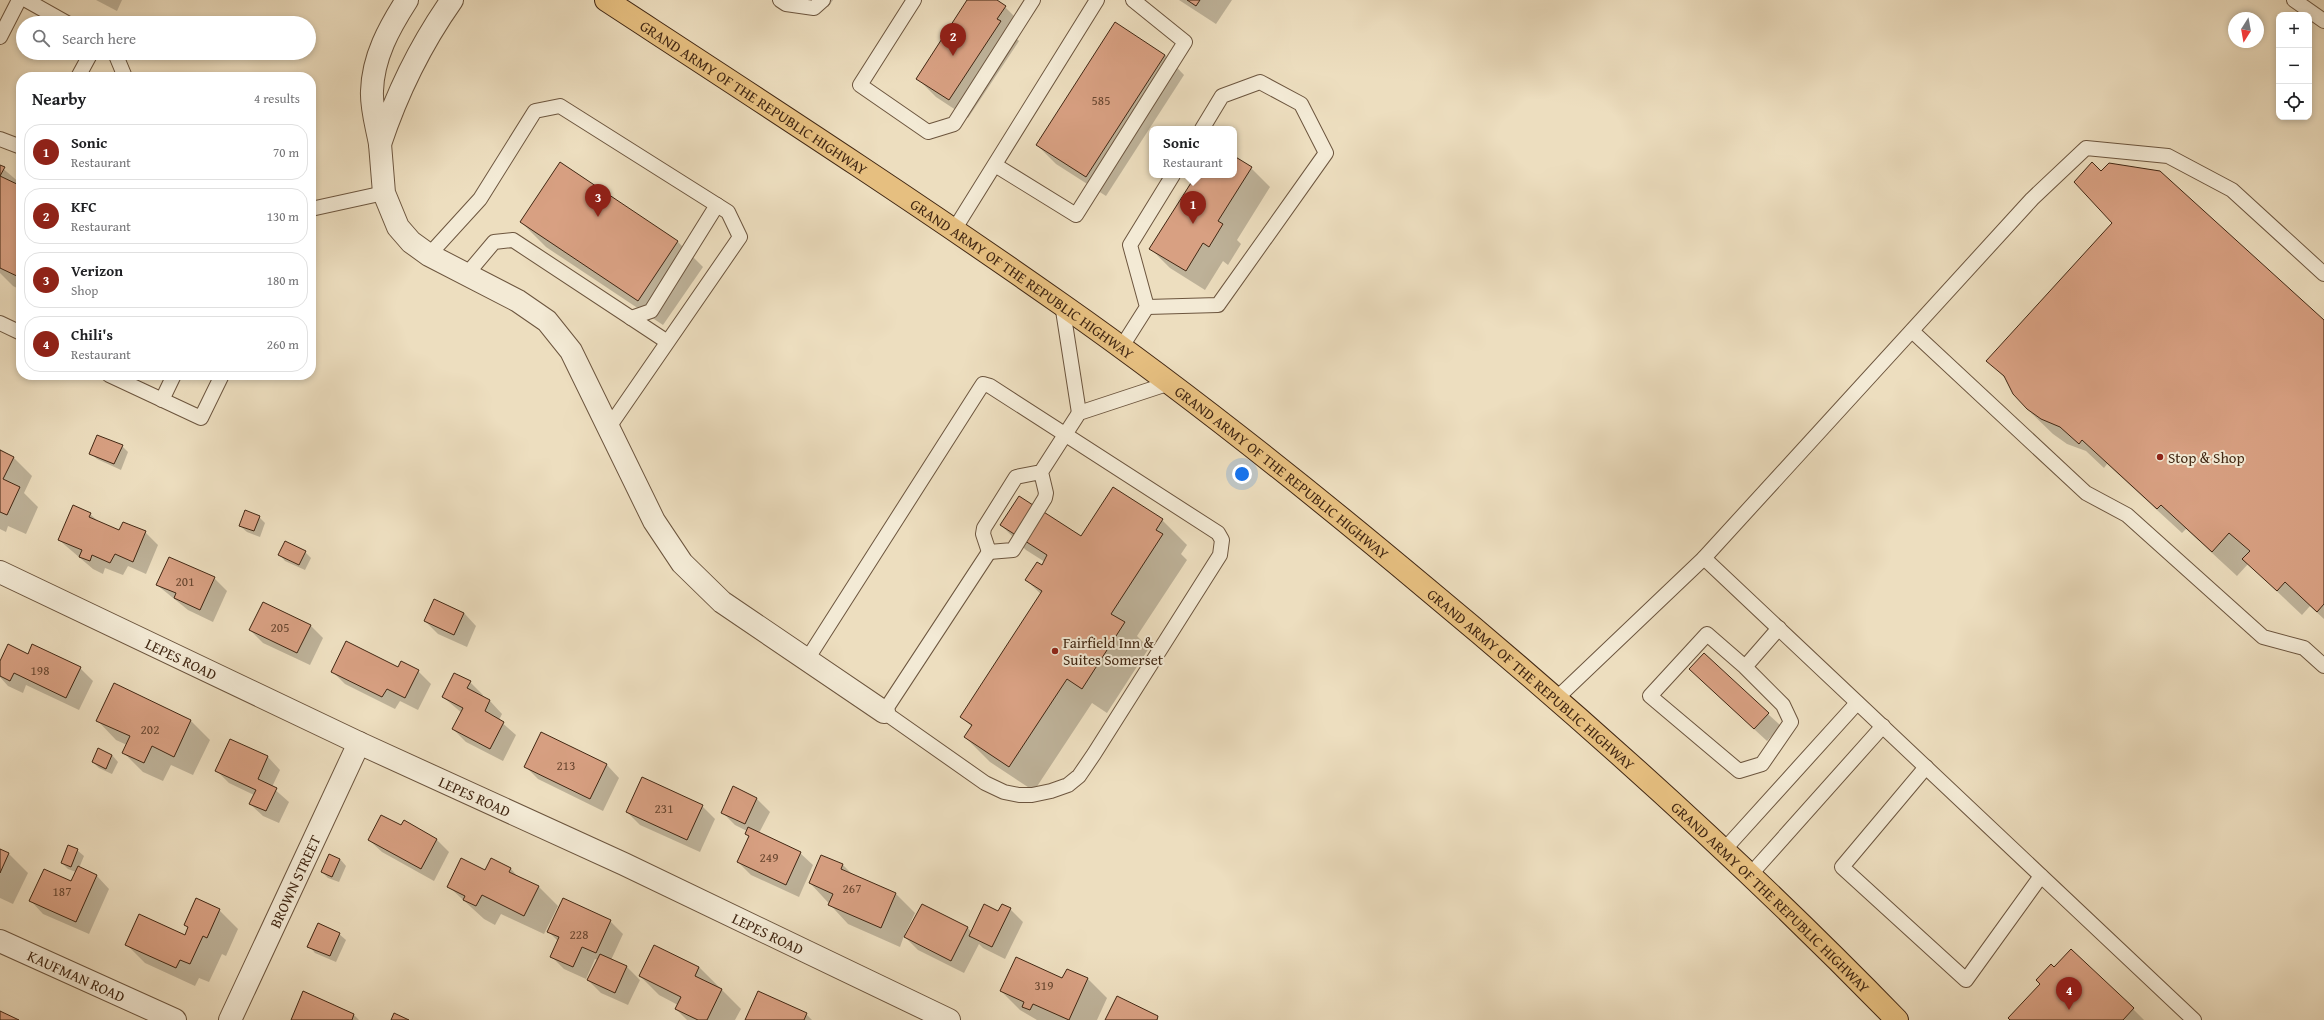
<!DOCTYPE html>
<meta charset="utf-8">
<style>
body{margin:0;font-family:"Gentium Book Plus",serif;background:#f2f2f2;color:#202124}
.controls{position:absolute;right:12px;top:12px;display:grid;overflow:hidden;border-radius:8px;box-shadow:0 2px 6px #0003}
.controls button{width:36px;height:36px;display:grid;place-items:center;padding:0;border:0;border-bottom:1px solid #e0e0e0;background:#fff;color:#202124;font:20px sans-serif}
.compass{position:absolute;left:2228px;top:12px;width:36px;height:36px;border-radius:50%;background:#fff;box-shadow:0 2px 6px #0003;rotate:191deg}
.you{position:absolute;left:1242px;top:474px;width:14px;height:14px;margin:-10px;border:3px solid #fff;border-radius:50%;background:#1a73e8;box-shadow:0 0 0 6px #1a73e833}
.badge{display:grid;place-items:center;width:26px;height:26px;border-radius:50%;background:#8f2418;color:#fff;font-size:13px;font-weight:700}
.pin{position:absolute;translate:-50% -33px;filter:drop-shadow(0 1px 2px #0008)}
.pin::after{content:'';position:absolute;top:21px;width:14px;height:12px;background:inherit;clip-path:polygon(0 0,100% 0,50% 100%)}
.popup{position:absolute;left:1149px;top:126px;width:88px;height:52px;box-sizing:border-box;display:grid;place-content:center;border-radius:8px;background:#fff;filter:drop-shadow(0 1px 3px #0005);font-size:13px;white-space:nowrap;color:#757577}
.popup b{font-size:15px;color:#202124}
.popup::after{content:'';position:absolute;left:50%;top:100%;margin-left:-8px;border:8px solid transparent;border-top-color:#fff}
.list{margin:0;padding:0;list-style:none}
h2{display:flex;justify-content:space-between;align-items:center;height:52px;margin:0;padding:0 16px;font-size:17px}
h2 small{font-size:13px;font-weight:400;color:#757577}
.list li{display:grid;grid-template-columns:26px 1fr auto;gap:12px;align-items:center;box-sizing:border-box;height:56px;margin:0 8px 8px;padding:0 8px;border:1px solid #e0e0e0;border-radius:16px}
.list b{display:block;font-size:15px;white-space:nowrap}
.list p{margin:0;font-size:13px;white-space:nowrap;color:#757577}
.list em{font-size:13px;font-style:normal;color:#757577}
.icon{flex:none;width:22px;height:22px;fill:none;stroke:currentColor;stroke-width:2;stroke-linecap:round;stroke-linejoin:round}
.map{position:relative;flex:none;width:2324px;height:1020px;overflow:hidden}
.search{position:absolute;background:#fff;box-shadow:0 2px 6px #0003;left:16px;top:16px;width:300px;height:44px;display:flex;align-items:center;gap:10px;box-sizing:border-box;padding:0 14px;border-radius:22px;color:#757577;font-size:15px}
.panel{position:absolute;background:#fff;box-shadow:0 2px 6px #0003;left:16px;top:72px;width:300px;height:308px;border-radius:16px}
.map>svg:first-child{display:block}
</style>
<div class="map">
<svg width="2324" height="1020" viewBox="0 0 2324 1020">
<rect width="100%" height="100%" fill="#eddebf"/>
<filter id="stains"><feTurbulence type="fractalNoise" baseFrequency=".005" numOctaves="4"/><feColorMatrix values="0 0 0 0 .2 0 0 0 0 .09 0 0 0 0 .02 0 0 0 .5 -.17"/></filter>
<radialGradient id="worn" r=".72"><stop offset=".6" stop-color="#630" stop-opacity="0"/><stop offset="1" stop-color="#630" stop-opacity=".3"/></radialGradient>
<g fill="#0003">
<polygon points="96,0 122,0 117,11"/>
<polygon points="818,0 833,0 828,7"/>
<polygon points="972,0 995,0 1005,7 1024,26 1016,38 1019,41 968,118 936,97 917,78"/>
<polygon points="1179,0 1232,0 1216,24"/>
<polygon points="1165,55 1184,75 1106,196 1056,164 1037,145"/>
<polygon points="1234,157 1251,168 1270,187 1237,240 1241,244 1228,265 1223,261 1205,290 1170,268 1150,248 1197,175 1234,175"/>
<polygon points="560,164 678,242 703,267 663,325 546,247 521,222"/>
<polygon points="0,166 21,184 21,290 13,286 0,273"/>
<polygon points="2102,172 2324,322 2324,619 2310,606 2302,615 2248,564 2237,576 2186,529 2182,533 2107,464 2104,468 2086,451 2067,444 2053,434 2027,409 2007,380 1988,361 2113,223"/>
<polygon points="122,446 128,452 121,470 97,459 90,453"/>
<polygon points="0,449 13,457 32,476 24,493 38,507 26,534 8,526 6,532 0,529"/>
<polygon points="90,514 99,522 120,532 145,532 158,545 146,574 128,566 123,575 105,568 103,574 93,569 59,540"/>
<polygon points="259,517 265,523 260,537 247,532 240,526"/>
<polygon points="1162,520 1187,545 1181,554 1187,560 1137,636 1149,648 1107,713 1092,703 1034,791 990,762 965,737 972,727 962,717 1041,594 1026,580 1045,562 1026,550 1001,525 1081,538"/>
<polygon points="305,552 311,558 305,570 285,561 279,554"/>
<polygon points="214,578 227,591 213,622 188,610 157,585"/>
<polygon points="464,613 476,626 467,647 438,634 425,621"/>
<polygon points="311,626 323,638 310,665 263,643 250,630"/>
<polygon points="28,655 80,668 93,681 79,710 26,685 23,693 8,686 0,677 0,663"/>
<polygon points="398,668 418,671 431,684 418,710 400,701 395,709 345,684 332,671"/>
<polygon points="470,682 483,695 482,697 490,701 502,714 499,720 516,735 503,761 466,742 453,729 462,713 443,697"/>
<polygon points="1703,682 1768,714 1781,726 1767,741"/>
<polygon points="114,685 191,721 210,740 193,775 171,765 163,781 143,772 123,752 127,745 116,740 97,720"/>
<polygon points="541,733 607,765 619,778 603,811 538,779 525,766"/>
<polygon points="231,740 268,757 280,770 272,787 289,802 279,823 263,816 250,804 254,795 229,783 216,770"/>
<polygon points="99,750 112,755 118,762 112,774 99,768 93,762"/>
<polygon points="733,788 757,799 770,812 759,833 800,853 813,865 799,897 751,875 738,862 750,837 746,834 747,831 735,825 722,812"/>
<polygon points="702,806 715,819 700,852 640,825 627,812"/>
<polygon points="402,826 436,839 449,852 434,881 382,852 369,840"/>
<polygon points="0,850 9,854 28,873 13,904 0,898"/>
<polygon points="77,850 84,856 79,868 97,876 109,889 89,934 43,914 31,901 72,883 76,872 68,869 62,863"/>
<polygon points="821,856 843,865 853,875 896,894 915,913 905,934 907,935 922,905 968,928 972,933 999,912 1010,909 1023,922 1005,959 983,948 979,944 964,973 918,950 904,936 900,947 848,924 810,883"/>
<polygon points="340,859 346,866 339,882 328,878 322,872"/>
<polygon points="511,869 519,878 539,887 558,906 544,934 501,914 495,925 484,919 448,886 486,871"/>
<polygon points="219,910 238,929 226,956 222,954 209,982 199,978 195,986 145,963 126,944 185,936 189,929 185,925"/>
<polygon points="610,921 623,934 611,960 627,967 640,980 628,1005 601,993 588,980 598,960 595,959 586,979 564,969 551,956 558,941 549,932"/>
<polygon points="339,934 346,940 336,962 315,953 309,946"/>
<polygon points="2071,950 2133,1009 2144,1020 2011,1020"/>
<polygon points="699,967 741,1009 735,1020 687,1020 676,1009 678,1005 659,995 640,976"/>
<polygon points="1067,970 1088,979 1107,998 1097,1020 1037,1020 1020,1010 1001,991 1063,979"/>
<polygon points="303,993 354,1015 359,1020 292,1020"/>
<polygon points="806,1014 812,1020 746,1020"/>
</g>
<g fill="#d8a082" stroke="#412713">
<polygon points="967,0 997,0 1006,6 997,19 1001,21 949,100 916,79"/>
<polygon points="1187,0 1200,0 1196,6"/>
<polygon points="1115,22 1165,55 1086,177 1036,145"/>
<polygon points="1234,156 1252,167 1218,221 1223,224 1209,247 1203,243 1186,271 1149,249 1196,175 1234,175"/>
<polygon points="560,162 678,241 638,301 520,222"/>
<polygon points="2092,162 2101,171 2109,163 2160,171 2324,320 2324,604 2317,612 2285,582 2277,591 2242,559 2250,551 2229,533 2212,552 2161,505 2157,509 2082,440 2079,444 2060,427 2041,419 2027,409 2013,394 2004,376 1986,361 2112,223 2074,182"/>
<polygon points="0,165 5,167 0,176 21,186 21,278 0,268"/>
<polygon points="97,435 123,445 114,464 89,454"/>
<polygon points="0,450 14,457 3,479 20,487 7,515 0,512"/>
<polygon points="1113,487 1163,519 1156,530 1163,534 1111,614 1125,622 1082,689 1067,679 1009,767 964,737 972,725 960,717 1042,591 1025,580 1037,562 1042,565 1047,555 1000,525 1019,496 1081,536"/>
<polygon points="73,505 91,513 89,517 119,530 123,522 146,531 133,562 115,554 110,563 92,555 90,561 79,557 82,550 58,540"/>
<polygon points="245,510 260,516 254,531 239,526"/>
<polygon points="285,541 306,551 299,565 278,555"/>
<polygon points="169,557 215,577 200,610 174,598 176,593 156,585"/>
<polygon points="434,599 464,613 454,635 424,621"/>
<polygon points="263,602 311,625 297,653 249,630"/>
<polygon points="346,641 398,667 401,661 419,670 405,698 387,689 382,697 331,672"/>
<polygon points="8,644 28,654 32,644 81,667 66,698 14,673 10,681 0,676 0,661"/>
<polygon points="1704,653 1769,713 1754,729 1689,669"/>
<polygon points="454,673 471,681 467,688 490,700 485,711 504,722 490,749 452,729 463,708 442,697"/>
<polygon points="114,683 191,720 174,757 152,746 144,763 122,753 130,736 96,721"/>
<polygon points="541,732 607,764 590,799 524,767"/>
<polygon points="230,739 268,756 258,779 277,788 266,811 249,804 256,790 215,771"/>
<polygon points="98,748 112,755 106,769 92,762"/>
<polygon points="642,777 703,805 687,840 626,812"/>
<polygon points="733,786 757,798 745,824 721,813"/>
<polygon points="381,815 401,825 404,820 437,839 421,869 368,840"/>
<polygon points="748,827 801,852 786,885 737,862 749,836 745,834"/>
<polygon points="68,845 78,849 71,867 61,863"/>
<polygon points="0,849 9,853 0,873"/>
<polygon points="329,854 340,859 332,877 321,872"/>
<polygon points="821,855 843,864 841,869 896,893 881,928 828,905 833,894 809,883"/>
<polygon points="461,858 485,870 491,858 511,868 509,872 539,886 524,916 482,895 476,906 463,900 465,896 447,887"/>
<polygon points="78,866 97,875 76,922 29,901 44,869 71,881"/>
<polygon points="196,898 220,909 207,938 203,936 190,964 180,960 176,968 125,945 139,914 185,935 188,927 184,925"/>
<polygon points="563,898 611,920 596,953 582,947 573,967 550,957 559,937 547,932"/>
<polygon points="922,904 968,927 951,961 904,937"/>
<polygon points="984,904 998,911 1002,904 1011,908 992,947 969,936"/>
<polygon points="318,923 340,933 330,956 307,947"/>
<polygon points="654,945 699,967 695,976 722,989 707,1020 698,1020 675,1009 681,997 639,976"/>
<polygon points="2071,949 2134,1008 2123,1020 2010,1020 2008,1018 2040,984 2036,980 2051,964 2054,967"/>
<polygon points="600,954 627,966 615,993 587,980"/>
<polygon points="1016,957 1062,978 1067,969 1088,978 1069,1020 1033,1004 1030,1010 1022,1007 1024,1002 1000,991"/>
<polygon points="303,991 354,1014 352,1020 291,1020"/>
<polygon points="758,991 807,1013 804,1020 745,1020"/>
<polygon points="1117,996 1158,1016 1157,1020 1105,1020"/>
<polygon points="0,1011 19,1020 0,1020"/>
<polygon points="394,1013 409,1020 391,1020"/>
</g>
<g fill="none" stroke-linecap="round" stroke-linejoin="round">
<g stroke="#6c553e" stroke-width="16">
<g id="service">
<polyline points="26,0 67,23"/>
<polyline points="780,0 786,4 814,8 823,0"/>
<polyline points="914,0 860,85 928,132 954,124 1033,0"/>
<polyline points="2294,0 2324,21"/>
<polyline points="0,37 19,0"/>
<polyline points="115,53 125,77"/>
<polyline points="78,77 91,53"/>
<polyline points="0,139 21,147"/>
<polyline points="995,165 1076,215 1185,42 1133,0"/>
<polyline points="311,209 384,193"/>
<polyline points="954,230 1097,0"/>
<polyline points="429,255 480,199 535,111 560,106 728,212 740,237 609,427"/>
<polyline points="467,274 494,242 513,240 666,341"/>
<polyline points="1062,304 1079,413"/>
<polyline points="1147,307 1218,305 1326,153 1301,104 1260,82 1222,96 1202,129"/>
<polyline points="631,318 651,311 717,205"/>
<polyline points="0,323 21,333"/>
<polyline points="1912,331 2086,493 2127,515 2263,637 2304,648 2324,666"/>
<polyline points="1121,348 1147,307 1130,245 1173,175"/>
<polyline points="109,375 201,418 222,375"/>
<polyline points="162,400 174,375"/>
<polyline points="1041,472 1016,477 984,528 983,534 989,552 1013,550 1045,498 1046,493 1041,472 1079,413 1170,383"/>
<polyline points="808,658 979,390 983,384 990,386 1218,533 1222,540 1220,555 1094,754 1079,776 1068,785 1051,791 1032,795 1019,795 1004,792 985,783 884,712 989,552"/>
<polyline points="1745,667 1783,705 1791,722 1762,764 1739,771 1650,696 1707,634 1745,667 1779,628"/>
<polyline points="1557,698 1704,558"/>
<polyline points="1926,767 1842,867 1966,980 2041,876"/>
<polyline points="1724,850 1857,703"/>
<polyline points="1750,875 1883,726"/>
<polyline points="2194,1020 1704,558 2032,199 2086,148 2168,156 2232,190 2324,274"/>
</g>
</g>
<g stroke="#6c553e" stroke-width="24">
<g id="minor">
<path d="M407,0c-18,28 -34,57 -35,91 -1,17 5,36 8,53 17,-51 41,-100 72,-144"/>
<polyline points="380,144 384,193 398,227 411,242 429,255 518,301 547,321 571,351 654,521 682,563 722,602 884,712"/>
<path id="s1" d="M0,572l359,171 265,121 325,156"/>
<path id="s2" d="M0,941l175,79"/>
<path id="s3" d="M230,1020l129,-277"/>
</g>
</g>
<g stroke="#412713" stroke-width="24">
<g id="primary">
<path id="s4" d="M606,0c153,100 306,199 455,304 127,89 248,186 366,285 164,136 322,279 470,431"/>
</g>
</g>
<use href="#service" stroke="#f3ead5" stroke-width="14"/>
<use href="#minor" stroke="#f3ead5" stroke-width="22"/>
<use href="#primary" stroke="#e6bf80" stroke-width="22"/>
</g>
<g fill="#8f2418" stroke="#f3ead5" stroke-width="1.5">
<circle cx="2160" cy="457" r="4"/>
<circle cx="1055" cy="651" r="4"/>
</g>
<g text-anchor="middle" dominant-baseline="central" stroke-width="4" stroke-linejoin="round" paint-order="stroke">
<g font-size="13" fill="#67452f">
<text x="1101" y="100">585</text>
<text x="185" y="581">201</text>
<text x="280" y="627">205</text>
<text x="40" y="670">198</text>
<text x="150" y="729">202</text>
<text x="566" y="765">213</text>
<text x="664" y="808">231</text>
<text x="769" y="857">249</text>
<text x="852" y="888">267</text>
<text x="62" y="891">187</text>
<text x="579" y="934">228</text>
<text x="1044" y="985">319</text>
</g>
<g font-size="15" fill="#412713" stroke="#f3ead5">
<text stroke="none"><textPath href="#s4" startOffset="177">GRAND ARMY OF THE REPUBLIC HIGHWAY</textPath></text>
<text stroke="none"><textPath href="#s4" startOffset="501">GRAND ARMY OF THE REPUBLIC HIGHWAY</textPath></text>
<text stroke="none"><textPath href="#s4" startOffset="825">GRAND ARMY OF THE REPUBLIC HIGHWAY</textPath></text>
<text stroke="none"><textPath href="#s1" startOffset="201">LEPES ROAD</textPath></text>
<text stroke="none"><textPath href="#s4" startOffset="1149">GRAND ARMY OF THE REPUBLIC HIGHWAY</textPath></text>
<text stroke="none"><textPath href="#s1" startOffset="525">LEPES ROAD</textPath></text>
<text stroke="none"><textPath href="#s3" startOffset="153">BROWN STREET</textPath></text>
<text stroke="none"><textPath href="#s4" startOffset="1473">GRAND ARMY OF THE REPUBLIC HIGHWAY</textPath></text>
<text stroke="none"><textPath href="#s1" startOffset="849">LEPES ROAD</textPath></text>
<text stroke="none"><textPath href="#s2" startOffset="84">KAUFMAN ROAD</textPath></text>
</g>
<g font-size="15" fill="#412713" stroke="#f3ead5" text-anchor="start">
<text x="2168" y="457">Stop &amp; Shop</text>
<text x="1063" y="642">Fairfield Inn &amp;<tspan x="1063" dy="17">Suites Somerset</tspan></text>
</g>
</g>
<rect width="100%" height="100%" filter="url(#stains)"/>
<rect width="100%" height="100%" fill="url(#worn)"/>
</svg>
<div class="controls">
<button>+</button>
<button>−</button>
<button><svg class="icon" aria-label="locate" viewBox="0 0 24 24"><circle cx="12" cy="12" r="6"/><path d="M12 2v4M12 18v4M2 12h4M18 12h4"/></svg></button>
</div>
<svg class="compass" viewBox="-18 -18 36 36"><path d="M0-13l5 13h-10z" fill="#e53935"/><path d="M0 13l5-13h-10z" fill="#757577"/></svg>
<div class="you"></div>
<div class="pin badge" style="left:1193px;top:224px">1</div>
<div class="popup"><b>Sonic</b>Restaurant</div>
<div class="pin badge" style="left:953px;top:56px">2</div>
<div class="pin badge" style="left:598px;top:217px">3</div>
<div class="pin badge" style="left:2069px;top:1010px">4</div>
<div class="search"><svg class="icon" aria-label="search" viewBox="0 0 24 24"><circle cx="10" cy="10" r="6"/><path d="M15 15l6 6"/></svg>Search here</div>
<section class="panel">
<h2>Nearby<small>4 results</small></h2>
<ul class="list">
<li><span class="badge">1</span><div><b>Sonic</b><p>Restaurant</p></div><em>70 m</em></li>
<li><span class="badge">2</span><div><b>KFC</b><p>Restaurant</p></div><em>130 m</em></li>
<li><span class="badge">3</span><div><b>Verizon</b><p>Shop</p></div><em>180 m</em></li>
<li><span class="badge">4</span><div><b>Chili's</b><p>Restaurant</p></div><em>260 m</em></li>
</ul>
</section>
</div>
